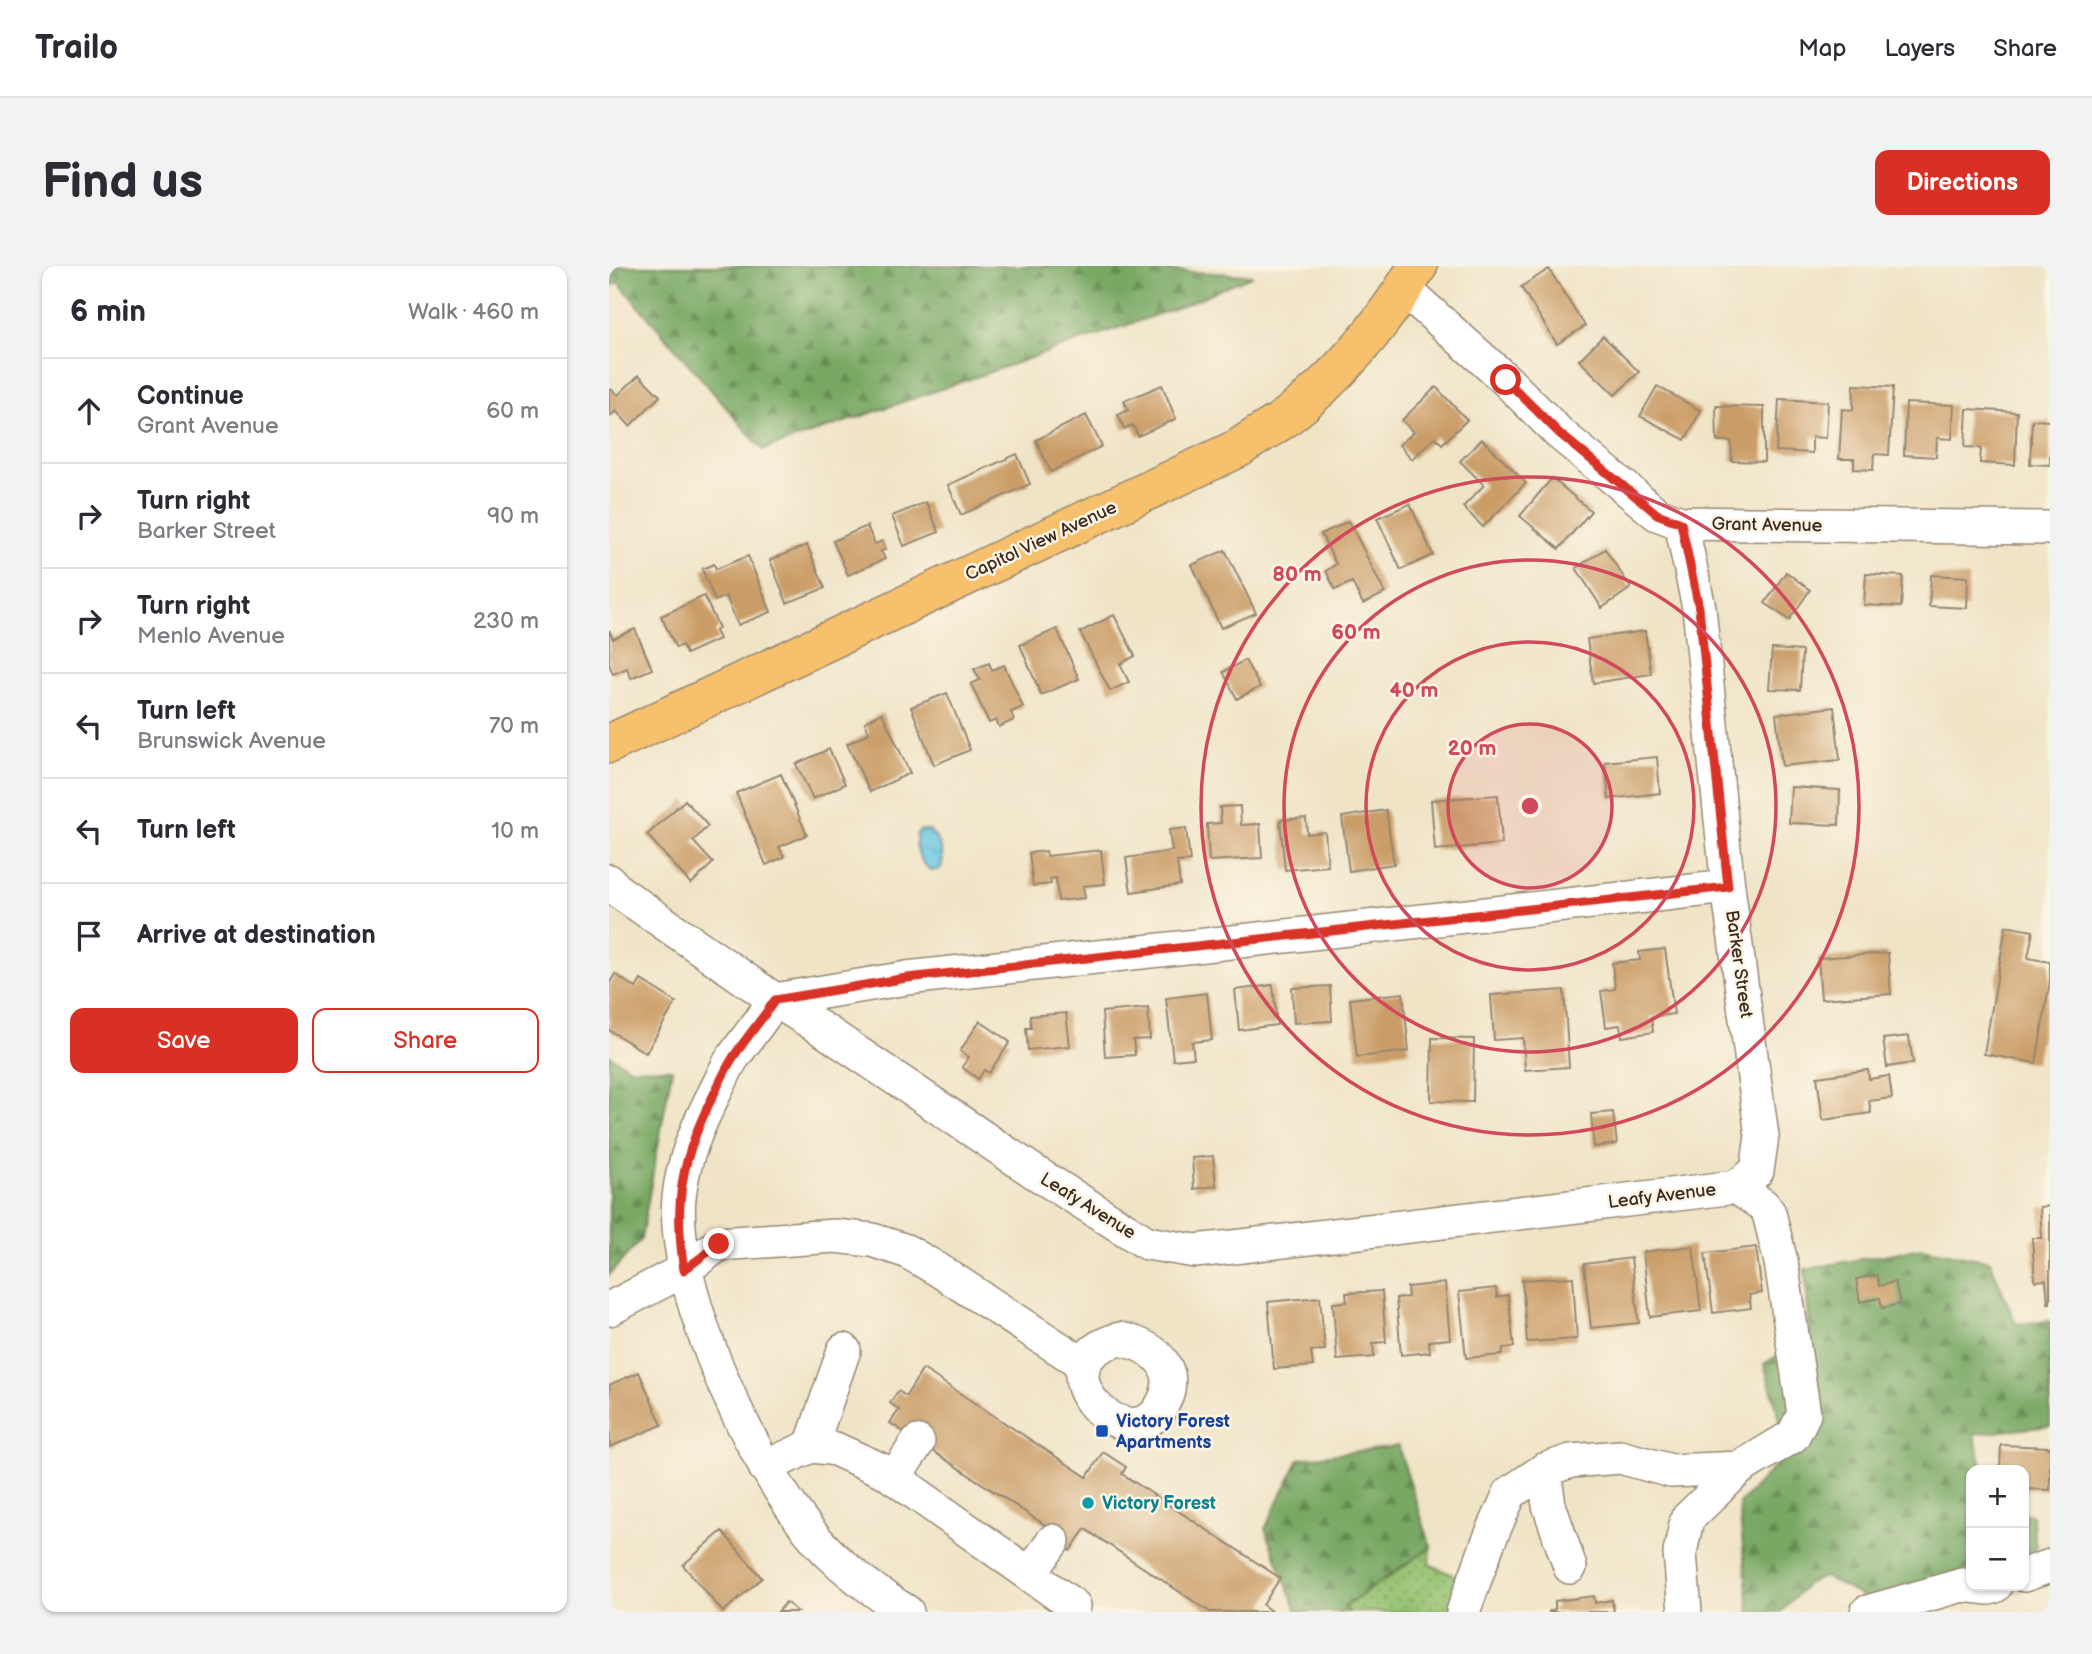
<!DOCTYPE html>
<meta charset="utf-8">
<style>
body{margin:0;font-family:"Balsamiq Sans",sans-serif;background:#f2f2f3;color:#2b2b33}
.controls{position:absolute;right:21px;bottom:21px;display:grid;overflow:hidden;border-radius:14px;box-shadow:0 2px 5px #0004}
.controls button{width:63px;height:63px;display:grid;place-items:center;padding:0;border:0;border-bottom:2px solid #e1e1e2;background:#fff;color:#2b2b33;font:35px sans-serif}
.stop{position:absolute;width:21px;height:21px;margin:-16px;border:5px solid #d93025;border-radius:50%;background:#fff}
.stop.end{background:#d93025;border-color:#fff;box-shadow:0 2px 7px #0008}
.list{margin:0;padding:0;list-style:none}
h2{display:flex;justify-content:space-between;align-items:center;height:91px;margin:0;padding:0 28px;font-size:30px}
h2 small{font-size:23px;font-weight:400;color:#7c7c81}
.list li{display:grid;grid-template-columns:46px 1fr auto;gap:21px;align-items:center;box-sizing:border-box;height:105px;padding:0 28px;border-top:2px solid #e1e1e2}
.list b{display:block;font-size:26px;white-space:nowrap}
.list p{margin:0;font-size:23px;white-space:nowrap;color:#7c7c81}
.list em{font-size:23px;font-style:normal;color:#7c7c81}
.actions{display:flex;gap:14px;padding:21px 28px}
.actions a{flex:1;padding:16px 0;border:2px solid #d93025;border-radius:14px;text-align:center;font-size:24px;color:#d93025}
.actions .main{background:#d93025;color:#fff}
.icon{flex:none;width:38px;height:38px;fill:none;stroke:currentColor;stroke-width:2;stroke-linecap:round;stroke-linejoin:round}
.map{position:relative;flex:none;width:1441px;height:1346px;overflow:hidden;border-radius:14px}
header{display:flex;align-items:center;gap:42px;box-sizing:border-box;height:98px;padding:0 35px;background:#fff;border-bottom:2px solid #e1e1e2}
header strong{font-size:33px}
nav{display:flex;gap:38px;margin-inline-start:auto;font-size:24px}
.intro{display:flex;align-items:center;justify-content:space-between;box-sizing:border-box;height:168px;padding:0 42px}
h1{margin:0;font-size:49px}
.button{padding:18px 32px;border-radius:14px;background:#d93025;color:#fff;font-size:24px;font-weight:700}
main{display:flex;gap:42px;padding:0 42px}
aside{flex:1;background:#fff;border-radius:14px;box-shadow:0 2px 5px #0004}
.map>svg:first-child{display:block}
</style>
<header>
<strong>Trailo</strong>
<nav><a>Map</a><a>Layers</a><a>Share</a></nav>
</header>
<div class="intro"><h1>Find us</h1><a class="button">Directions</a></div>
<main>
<aside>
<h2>6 min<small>Walk · 460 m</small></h2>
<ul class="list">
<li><svg class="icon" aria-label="ahead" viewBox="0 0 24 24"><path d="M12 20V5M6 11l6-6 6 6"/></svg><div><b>Continue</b><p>Grant Avenue</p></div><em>60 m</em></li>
<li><svg class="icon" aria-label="right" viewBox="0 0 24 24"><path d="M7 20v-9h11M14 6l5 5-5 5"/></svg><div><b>Turn right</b><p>Barker Street</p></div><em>90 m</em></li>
<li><svg class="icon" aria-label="right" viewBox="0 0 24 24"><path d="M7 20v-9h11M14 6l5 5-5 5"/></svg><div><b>Turn right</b><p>Menlo Avenue</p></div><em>230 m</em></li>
<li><svg class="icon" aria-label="left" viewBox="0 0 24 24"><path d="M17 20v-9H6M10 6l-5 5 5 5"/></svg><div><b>Turn left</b><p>Brunswick Avenue</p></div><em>70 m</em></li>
<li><svg class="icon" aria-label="left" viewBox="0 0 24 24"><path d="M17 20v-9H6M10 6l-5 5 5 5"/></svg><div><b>Turn left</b></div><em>10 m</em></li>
<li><svg class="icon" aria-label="arrive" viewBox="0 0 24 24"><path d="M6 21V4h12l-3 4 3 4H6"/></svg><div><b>Arrive at destination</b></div></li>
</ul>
<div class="actions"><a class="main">Save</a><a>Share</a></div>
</aside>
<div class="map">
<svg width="1441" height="1346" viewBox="0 0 1441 1346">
<defs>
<pattern id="grass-dots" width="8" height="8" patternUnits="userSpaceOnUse" patternTransform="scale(1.75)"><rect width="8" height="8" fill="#95c271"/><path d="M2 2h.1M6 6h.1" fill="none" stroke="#7b9e5c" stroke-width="1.8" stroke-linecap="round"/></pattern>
<pattern id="forest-firs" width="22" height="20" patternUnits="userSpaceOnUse" patternTransform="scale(1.75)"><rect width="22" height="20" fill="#78a863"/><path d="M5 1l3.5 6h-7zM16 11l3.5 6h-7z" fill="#648951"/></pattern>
<pattern id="water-waves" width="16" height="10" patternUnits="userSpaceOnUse" patternTransform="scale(1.75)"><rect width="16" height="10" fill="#66c6e4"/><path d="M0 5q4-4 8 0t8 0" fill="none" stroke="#59aac3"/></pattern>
</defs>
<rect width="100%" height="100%" fill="#fcf5e5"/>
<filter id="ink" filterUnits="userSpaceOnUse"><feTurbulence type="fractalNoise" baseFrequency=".0143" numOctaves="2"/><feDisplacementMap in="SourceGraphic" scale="14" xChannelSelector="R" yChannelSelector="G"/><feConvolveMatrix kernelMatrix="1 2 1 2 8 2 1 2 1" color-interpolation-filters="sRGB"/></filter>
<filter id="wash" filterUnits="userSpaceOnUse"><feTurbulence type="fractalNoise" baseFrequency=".00686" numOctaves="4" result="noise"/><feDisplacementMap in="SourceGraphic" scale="28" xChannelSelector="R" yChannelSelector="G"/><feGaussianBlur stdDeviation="1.57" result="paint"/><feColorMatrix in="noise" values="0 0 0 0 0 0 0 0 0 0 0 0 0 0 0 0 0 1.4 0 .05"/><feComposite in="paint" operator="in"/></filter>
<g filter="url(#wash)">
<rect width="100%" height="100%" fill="#f0e4c7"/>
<polygon fill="url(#grass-dots)" stroke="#687648" stroke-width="2" points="822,1281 820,1298 850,1312 840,1346 740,1346 735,1342"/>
<g fill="url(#forest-firs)" stroke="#5a6940" stroke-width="2">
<polygon points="0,0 469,0 644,9 573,40 154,184 9,16 0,22"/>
<polygon points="0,789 21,802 63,803 32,973 0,1009"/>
<polygon points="1313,982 1381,995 1407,1058 1441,1055 1441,1160 1365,1168 1374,1204 1362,1204 1362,1303 1260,1334 1215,1311 1199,1317 1172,1346 1140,1346 1130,1238 1169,1197 1174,1165 1155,1098 1201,1069 1196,1003"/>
<polygon points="789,1180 822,1281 735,1341 740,1346 688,1346 656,1263 690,1193"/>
<polygon points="1415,1247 1423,1249 1427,1283 1415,1287"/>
</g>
<path fill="url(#water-waves)" stroke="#507881" stroke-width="2" d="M312,564h8c10,10 18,25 11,39l-7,2c-12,-5 -20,-25 -16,-38z"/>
<g id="blocks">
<g fill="#ca9d67">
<polygon points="940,3 976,60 948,78 912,21"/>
<polygon points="994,70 1030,106 1006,129 970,94"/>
<polygon points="30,109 51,130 21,160 7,145 0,151 0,125 2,123 9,129"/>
<polygon points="553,119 567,153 529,170 524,159 515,163 509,149 519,144 515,135"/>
<polygon points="1245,119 1284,121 1280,189 1265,188 1264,204 1245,203 1245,193 1230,193 1233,143 1244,144"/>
<polygon points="1048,120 1092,145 1076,174 1031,150"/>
<polygon points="827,121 858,154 833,178 826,171 803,193 790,179 805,166 793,154"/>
<polygon points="1170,133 1219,136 1217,172 1203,171 1203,187 1167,185"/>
<polygon points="1297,137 1345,139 1343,173 1328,172 1327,191 1295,189"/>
<polygon points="1107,140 1155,141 1155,196 1123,195 1122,175 1108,175"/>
<polygon points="1358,143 1408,146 1406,199 1371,197 1372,182 1356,181"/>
<polygon points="477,149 493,180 442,206 427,174"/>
<polygon points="1423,154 1441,155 1441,199 1421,198"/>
<polygon points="873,173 917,217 874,261 854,241 875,219 851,195"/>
<polygon points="408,188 421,218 352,249 339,219"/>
<polygon points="943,212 982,245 950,283 911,250"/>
<polygon points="317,236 330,266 295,280 283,250"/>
<polygon points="801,238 824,289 792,304 768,252"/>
<polygon points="740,255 776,327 754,338 743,316 726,324 717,305 727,298 712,268"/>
<polygon points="258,260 266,278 273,275 277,283 272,285 276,293 239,309 224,275"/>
<polygon points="198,279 216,322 178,337 161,294"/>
<polygon points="996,283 1022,322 993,342 967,302"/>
<polygon points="616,284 647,347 612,362 583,299"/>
<polygon points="139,290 162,346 129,359 117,330 106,335 93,303 105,298 107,303"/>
<polygon points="1177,306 1201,324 1180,354 1156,337"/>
<polygon points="1257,308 1294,310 1292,341 1255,339"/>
<polygon points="1322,309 1359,311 1358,342 1320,340"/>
<polygon points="95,330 110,362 106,365 110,373 77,388 73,379 67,382 52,350"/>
<polygon points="505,349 526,390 511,398 520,416 501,425 471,366"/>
<polygon points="26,363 43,403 22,412 18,402 4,408 0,398 0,364 4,373"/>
<polygon points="448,363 470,413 432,429 411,379"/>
<polygon points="1036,365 1042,408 984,417 978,373"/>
<polygon points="1163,383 1193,385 1191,424 1160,423"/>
<polygon points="636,394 651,421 628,433 614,406"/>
<polygon points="380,397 383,404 395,399 414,441 402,446 405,454 390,461 387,454 380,457 362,418 371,414 365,403"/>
<polygon points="338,427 361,484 325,499 302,441"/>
<polygon points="1225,441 1231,494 1173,500 1167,448"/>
<polygon points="273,447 301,507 261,526 238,478 260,467 256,456"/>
<polygon points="220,483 236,518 204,533 187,498"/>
<polygon points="1048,491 1051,527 1000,533 996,496"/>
<polygon points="172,508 198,569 170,581 175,591 157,599 127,527"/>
<polygon points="1182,521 1231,524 1230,559 1180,557"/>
<polygon points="889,529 893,578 826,584 822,534"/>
<polygon points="76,534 99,560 84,575 104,597 82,618 38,569"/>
<polygon points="631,540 632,559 651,558 653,592 600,595 598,558 612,557 611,541"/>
<polygon points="777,544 785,598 740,605 733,551"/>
<polygon points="697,552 698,568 716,566 719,600 676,604 671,554"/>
<polygon points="577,562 581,595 568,596 571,619 522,626 517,592 563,585 560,564"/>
<polygon points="492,584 496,618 474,620 476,632 449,635 447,612 441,613 442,618 424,620 420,587 437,585 438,590"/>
<polygon points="1397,660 1424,665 1419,692 1441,696 1441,715 1427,797 1375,788"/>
<polygon points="1056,683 1065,748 1042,751 1044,766 1013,771 1011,759 997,761 992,725 1006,723 1003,697 1031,694 1030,686"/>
<polygon points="1279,687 1282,728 1212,733 1209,692"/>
<polygon points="6,708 27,722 32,714 67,736 37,787 0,764 0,718"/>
<polygon points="664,719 668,759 630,764 626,724"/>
<polygon points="721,720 723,755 685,757 683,722"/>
<polygon points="955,724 960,801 916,804 914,772 885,774 882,729"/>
<polygon points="598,727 603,774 583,776 585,792 564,794 557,732"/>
<polygon points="794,727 800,785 748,791 741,733"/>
<polygon points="539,742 541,773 524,774 526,789 496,791 493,746"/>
<polygon points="457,747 461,780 419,784 417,762 422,762 421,750"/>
<polygon points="371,755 401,776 380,807 375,804 369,813 353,801 360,791 351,785"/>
<polygon points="1300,770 1304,797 1278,801 1274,773"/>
<polygon points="823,772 865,773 864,836 822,835"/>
<polygon points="1259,804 1260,813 1280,810 1283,832 1260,835 1262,847 1214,854 1208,811"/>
<polygon points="1004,846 1008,878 985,881 982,848"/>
<polygon points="604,890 607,920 585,923 583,892"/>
<polygon points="1441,940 1441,1037 1439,1037 1437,1014 1426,1015 1423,972 1433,972 1431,941"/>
<polygon points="1084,980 1092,1045 1041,1051 1034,986"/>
<polygon points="1147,981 1153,1027 1140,1029 1142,1042 1104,1047 1096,987"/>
<polygon points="1022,992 1030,1057 982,1062 975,998"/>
<polygon points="1268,1009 1270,1020 1286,1016 1291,1038 1273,1042 1271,1032 1251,1036 1247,1013"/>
<polygon points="964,1011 968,1073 918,1076 913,1014"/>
<polygon points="836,1017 841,1073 820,1075 821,1086 792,1089 787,1032 799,1031 798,1021"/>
<polygon points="887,1022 888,1031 899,1029 905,1081 894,1082 893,1089 857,1092 850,1026"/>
<polygon points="773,1025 777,1076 764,1077 765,1091 728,1094 724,1037 738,1036 737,1027"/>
<polygon points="711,1031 716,1084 702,1085 704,1100 665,1103 659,1036"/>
<polygon points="314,1103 478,1211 494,1186 517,1201 513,1208 671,1312 654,1339 663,1346 601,1346 476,1263 461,1285 438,1270 445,1265 281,1157 290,1144 281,1137 289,1125 297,1130"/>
<polygon points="30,1106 53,1159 1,1181 0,1119"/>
<polygon points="1392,1179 1441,1181 1441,1224 1415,1223 1415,1204 1391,1204"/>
<polygon points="113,1265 153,1312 114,1346 74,1299"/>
<polygon points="985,1330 986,1337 1003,1334 1005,1346 939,1346 946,1343 946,1335"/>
<polygon points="177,1336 189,1346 169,1346"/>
</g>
</g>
</g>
<g filter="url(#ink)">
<use href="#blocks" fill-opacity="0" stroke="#968772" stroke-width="2"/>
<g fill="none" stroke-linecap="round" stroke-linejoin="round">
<g stroke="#968772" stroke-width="36">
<g id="minor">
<polyline points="795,23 897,114 950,167 1048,248 1072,257 1441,262"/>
<polyline points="1072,257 1090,342 1119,621 1153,870 1148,905 1127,921"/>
<polyline points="0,615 9,625 166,734 219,767 427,907 538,977 586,985 633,980 1127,921"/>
<polyline points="166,734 298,712 1119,621"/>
<path d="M166,734c-13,19 -27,37 -41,56 -7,9 -11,21 -17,32 -18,35 -34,70 -38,109 -9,96 81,287 148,354 23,23 52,44 80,61"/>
<polyline points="0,1043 75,1004 110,978 226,970 263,974 297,985 328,1003 474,1098"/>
<path d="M511,1073c38,8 64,33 39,71 -35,51 -129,-48 -39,-71z"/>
<polyline points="202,1180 235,1084"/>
<polyline points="156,1201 202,1180 226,1183 277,1206 465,1340"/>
<polyline points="935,1204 940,1239 961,1301"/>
<polyline points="285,1212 309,1176"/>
<polyline points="421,1308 444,1275"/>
<polyline points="1415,1309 1441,1300"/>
<polyline points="854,1346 879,1277 901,1227 935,1204 962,1195 1011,1191 1062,1205 1131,1202"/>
<polyline points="1076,1346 1071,1287 1078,1253 1131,1202 1184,1170 1195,1148 1172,996 1160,947 1154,939 1127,921"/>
<polyline points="1258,1346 1353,1319 1380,1322 1386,1320"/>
</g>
</g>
<g stroke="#968772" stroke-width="41">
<path id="major" d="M0,478l630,-296c14,-10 30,-19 45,-29 54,-41 99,-95 134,-153"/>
</g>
<use href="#minor" stroke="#fff" stroke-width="33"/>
<use href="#major" stroke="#f7c06c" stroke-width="38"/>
</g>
</g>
<g fill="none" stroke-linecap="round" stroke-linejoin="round" filter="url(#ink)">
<path stroke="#d93025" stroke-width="9" d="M110,978l-35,26c-11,-69 -2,-114 30,-176 6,-12 12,-26 20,-38 13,-19 28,-37 41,-56l132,-22 821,-91 -29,-279 -18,-85 -24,-9 -98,-81 -53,-53"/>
</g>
<circle cx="921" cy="540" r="82" fill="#d1495b" fill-opacity=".12"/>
<g fill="none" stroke="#d1495b" stroke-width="3.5">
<circle cx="921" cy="540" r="82"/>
<circle cx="921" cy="540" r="164"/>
<circle cx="921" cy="540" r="246"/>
<circle cx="921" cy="540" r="329"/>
</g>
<rect fill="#1a4fb4" stroke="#fcf5e5" stroke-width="2.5" x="486" y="1158" width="14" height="14" rx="3.5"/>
<circle fill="#0f9aa8" stroke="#fcf5e5" stroke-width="2.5" cx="479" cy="1237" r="7"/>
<g text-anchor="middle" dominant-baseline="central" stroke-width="5" stroke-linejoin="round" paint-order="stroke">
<g font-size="18" fill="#3b2a1e" stroke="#fcf5e5">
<text transform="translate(1158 259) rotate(1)">Grant Avenue</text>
<text transform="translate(432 275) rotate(-25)">Capitol View Avenue</text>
<text transform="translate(1130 698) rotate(82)">Barker Street</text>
<text transform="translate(1053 930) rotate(-7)">Leafy Avenue</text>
<text transform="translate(479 940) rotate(32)">Leafy Avenue</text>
</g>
<g font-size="18" font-weight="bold" fill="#164399" stroke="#fcf5e5" text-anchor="start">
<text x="507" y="1155">Victory Forest<tspan x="507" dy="21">Apartments</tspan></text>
</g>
<g font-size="18" font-weight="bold" fill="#0d838f" stroke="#fcf5e5" text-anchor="start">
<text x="493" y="1237">Victory Forest</text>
</g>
</g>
<circle cx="921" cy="540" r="10" fill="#d1495b" stroke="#fcf5e5" stroke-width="3.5"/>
<g font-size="21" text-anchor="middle" font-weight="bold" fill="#d1495b" stroke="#fcf5e5" stroke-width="5" stroke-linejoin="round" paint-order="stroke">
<text x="688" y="315">80 m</text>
<text x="747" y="373">60 m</text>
<text x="805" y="431">40 m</text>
<text x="863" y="489">20 m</text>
</g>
</svg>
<div class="controls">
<button>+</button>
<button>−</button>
</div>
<div class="stop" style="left:897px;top:114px"></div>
<div class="stop end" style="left:110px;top:978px"></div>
</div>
</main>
